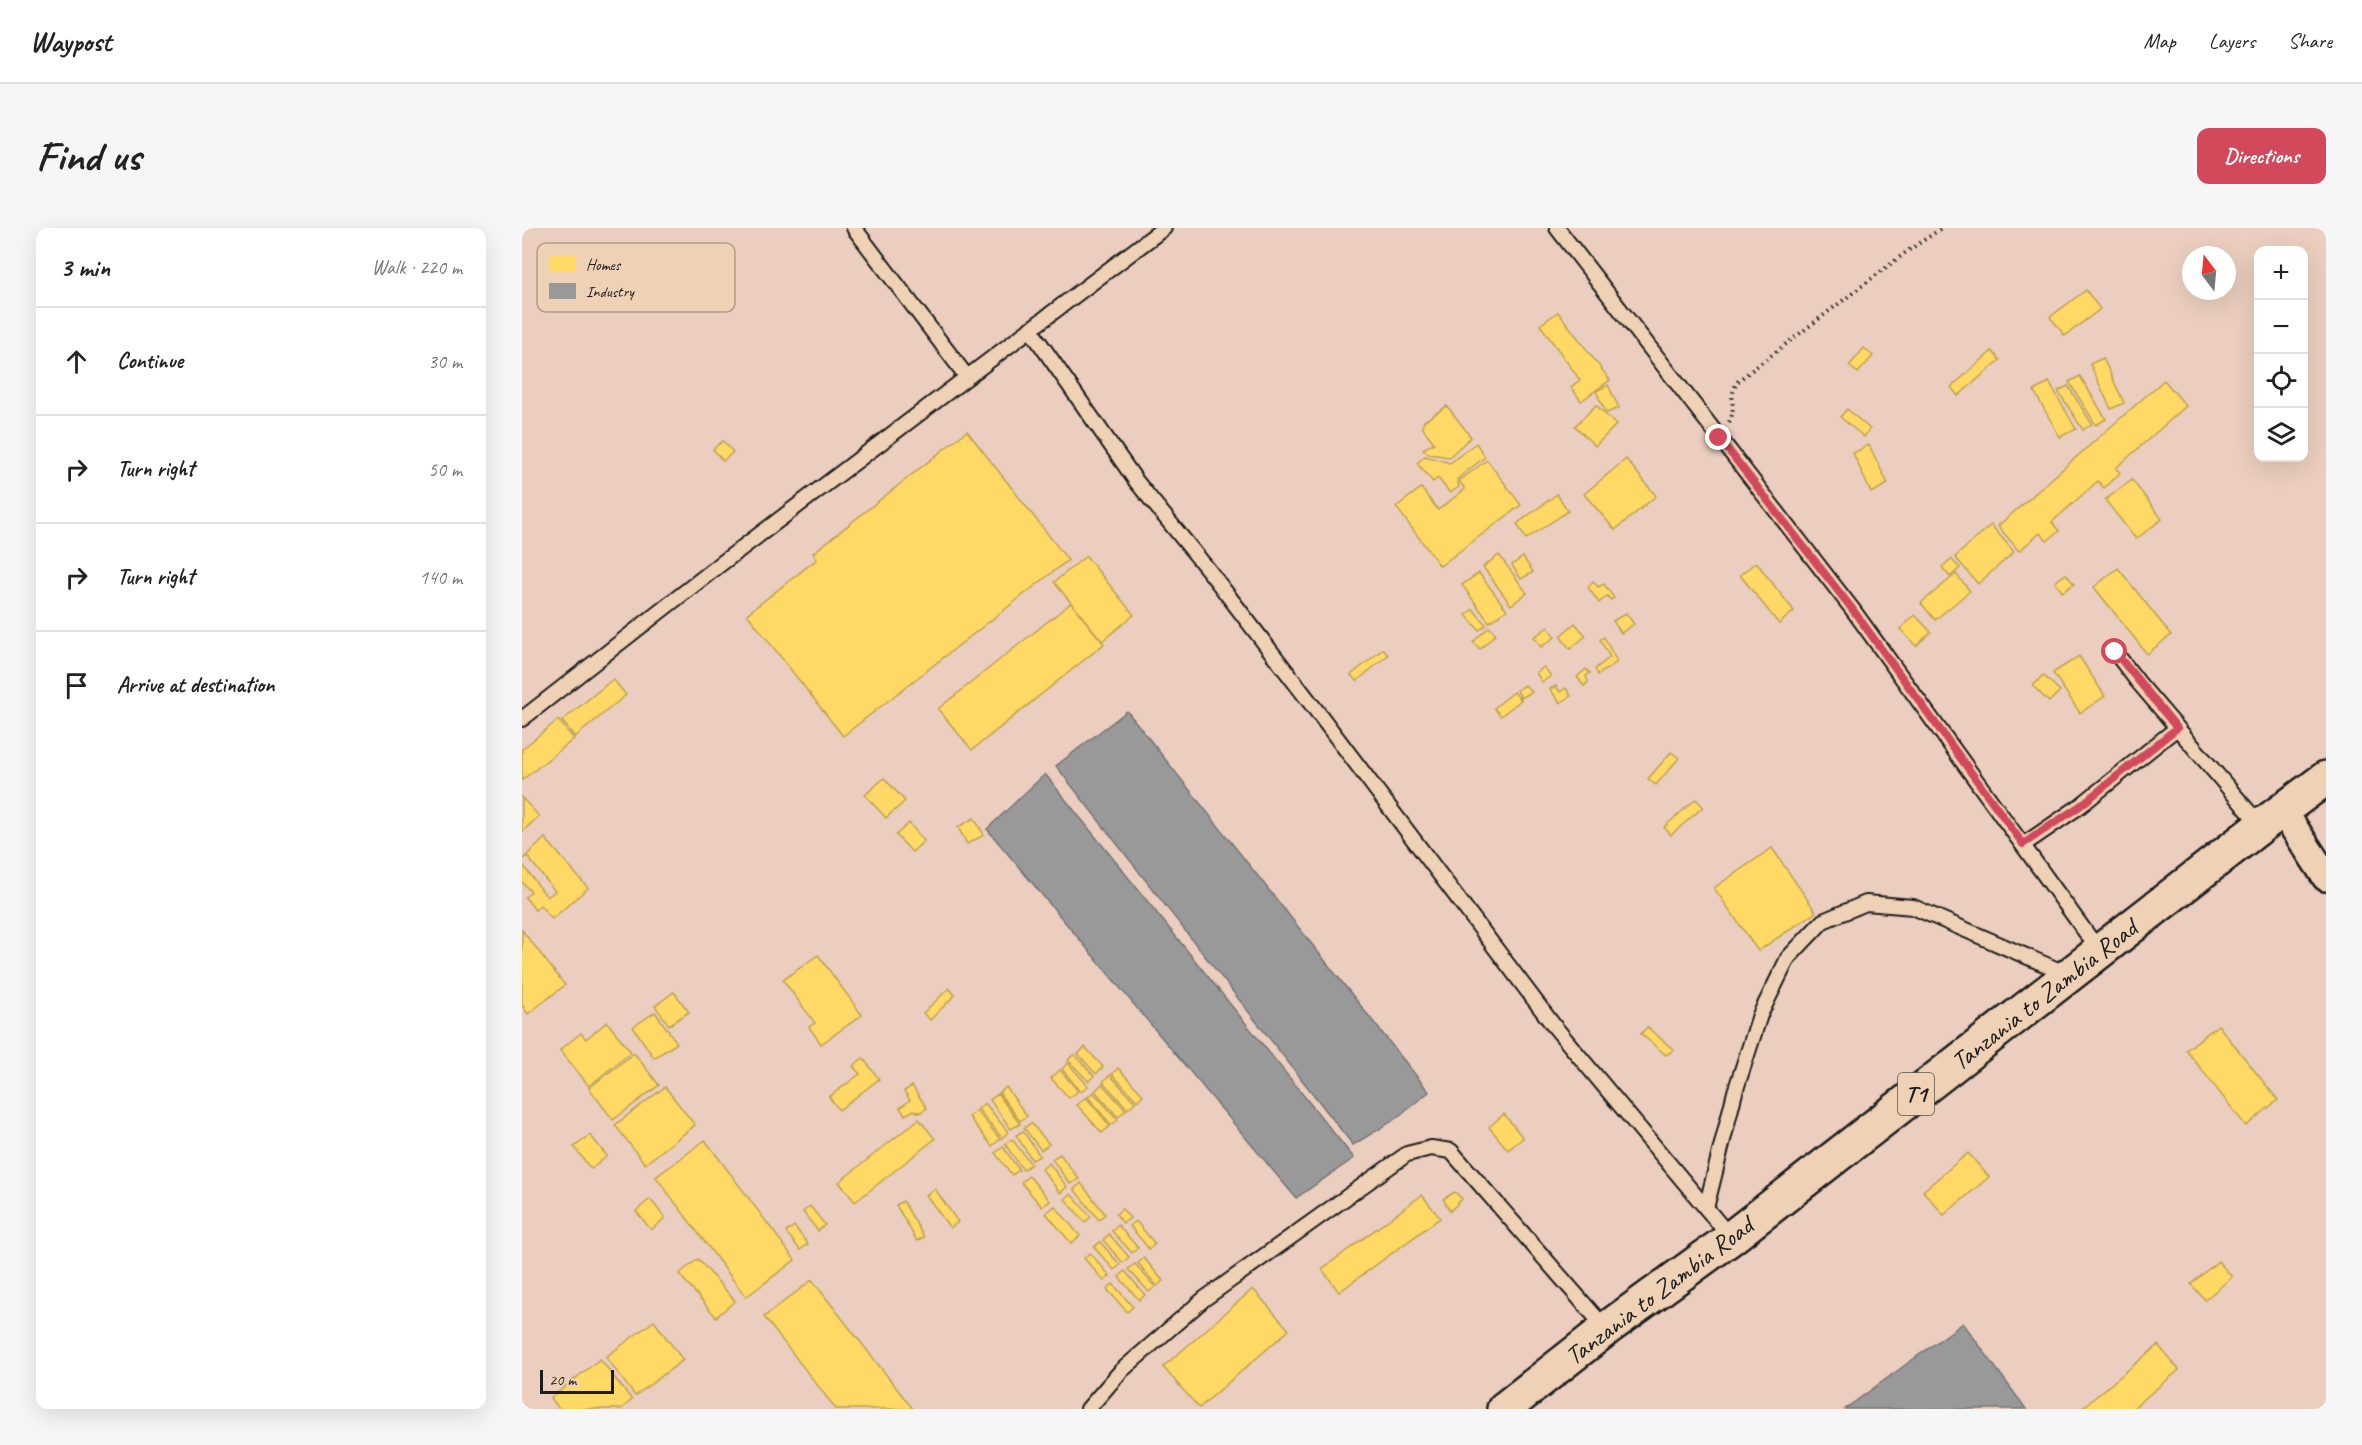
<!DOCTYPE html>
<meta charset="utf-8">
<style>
body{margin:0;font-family:Caveat,sans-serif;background:#f6f6f6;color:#222}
.controls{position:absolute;right:18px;top:18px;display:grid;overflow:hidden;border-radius:12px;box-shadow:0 6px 24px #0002}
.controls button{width:54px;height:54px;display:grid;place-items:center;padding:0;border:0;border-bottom:2px solid #e0e0e0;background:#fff;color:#222;font:30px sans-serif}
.compass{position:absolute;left:1660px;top:18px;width:54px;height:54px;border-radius:50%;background:#fff;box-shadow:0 6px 24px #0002;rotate:344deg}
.scale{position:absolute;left:18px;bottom:15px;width:74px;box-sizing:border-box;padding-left:6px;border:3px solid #1c1c1c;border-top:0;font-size:16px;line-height:21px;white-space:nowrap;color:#1c1c1c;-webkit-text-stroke:4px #efd2b5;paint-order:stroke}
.stop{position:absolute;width:18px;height:18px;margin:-14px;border:4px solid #d1495b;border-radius:50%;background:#fff}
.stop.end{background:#d1495b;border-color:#fff;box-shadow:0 2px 6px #0008}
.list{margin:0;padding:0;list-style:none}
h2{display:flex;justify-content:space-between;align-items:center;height:78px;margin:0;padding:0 24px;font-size:26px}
h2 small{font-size:20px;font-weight:400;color:#767676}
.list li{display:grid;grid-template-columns:39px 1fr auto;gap:18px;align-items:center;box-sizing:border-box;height:108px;padding:0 24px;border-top:2px solid #e0e0e0}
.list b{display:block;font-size:22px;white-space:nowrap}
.list em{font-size:20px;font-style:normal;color:#767676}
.icon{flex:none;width:33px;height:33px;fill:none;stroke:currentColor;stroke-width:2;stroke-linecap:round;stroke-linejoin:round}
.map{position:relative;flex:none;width:1804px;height:1181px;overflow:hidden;border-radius:12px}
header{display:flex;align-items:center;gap:36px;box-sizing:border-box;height:84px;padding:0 30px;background:#fff;border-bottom:2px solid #e0e0e0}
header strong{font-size:28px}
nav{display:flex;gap:33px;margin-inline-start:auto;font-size:21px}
.intro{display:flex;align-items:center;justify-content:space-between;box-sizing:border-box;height:144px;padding:0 36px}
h1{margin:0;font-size:42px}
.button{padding:15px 27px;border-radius:12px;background:#d1495b;color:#fff;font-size:21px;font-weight:700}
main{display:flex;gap:36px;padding:0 36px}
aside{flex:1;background:#fff;border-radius:12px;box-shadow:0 6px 24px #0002}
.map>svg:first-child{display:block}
</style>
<header>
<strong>Waypost</strong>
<nav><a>Map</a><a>Layers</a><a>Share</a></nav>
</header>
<div class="intro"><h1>Find us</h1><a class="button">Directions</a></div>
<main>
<aside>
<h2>3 min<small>Walk · 220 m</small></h2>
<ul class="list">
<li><svg class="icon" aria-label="ahead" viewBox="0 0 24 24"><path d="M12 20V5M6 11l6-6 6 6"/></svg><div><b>Continue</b></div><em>30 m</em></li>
<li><svg class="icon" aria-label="right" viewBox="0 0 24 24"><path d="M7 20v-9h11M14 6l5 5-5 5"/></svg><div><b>Turn right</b></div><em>50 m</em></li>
<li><svg class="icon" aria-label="right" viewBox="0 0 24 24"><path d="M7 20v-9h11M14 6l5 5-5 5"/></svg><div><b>Turn right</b></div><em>140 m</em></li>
<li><svg class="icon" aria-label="arrive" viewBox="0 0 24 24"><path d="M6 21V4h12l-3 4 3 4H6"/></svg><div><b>Arrive at destination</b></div></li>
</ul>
</aside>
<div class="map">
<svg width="1804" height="1181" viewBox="0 0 1804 1181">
<rect width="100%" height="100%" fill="#ebcebf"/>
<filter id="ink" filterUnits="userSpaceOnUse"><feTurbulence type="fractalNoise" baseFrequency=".0167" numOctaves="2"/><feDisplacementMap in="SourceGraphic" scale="12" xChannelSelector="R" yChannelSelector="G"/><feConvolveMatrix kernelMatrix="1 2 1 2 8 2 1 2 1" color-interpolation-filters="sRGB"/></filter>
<g filter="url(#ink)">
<g fill="#ffd966" stroke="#bba050" stroke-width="1.5">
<polygon points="1564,62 1578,81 1543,108 1528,89"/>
<polygon points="1036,84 1088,152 1059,173 1049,159 1058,152 1018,97"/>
<polygon points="1342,120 1351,128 1336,145 1327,138"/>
<polygon points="1470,123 1478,132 1436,168 1429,159"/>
<polygon points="1581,130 1602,175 1589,181 1568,136"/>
<polygon points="1558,148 1584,191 1574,197 1547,154"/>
<polygon points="1642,152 1664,178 1594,240 1598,245 1582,260 1576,253 1530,294 1537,303 1525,313 1518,305 1497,323 1476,298"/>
<polygon points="1527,154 1554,201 1538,209 1512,163"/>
<polygon points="1086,157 1097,180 1084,185 1074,163"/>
<polygon points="1546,158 1570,196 1561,202 1536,163"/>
<polygon points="1074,177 1094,197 1073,218 1053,198"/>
<polygon points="925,178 949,209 927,229 907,226 901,221 912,215 900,199 902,193"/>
<polygon points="1325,181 1348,201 1342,209 1318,189"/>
<polygon points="445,203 546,332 321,508 225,386 295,331 291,325"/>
<polygon points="201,213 211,224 201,233 191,221"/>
<polygon points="954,215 963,229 935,251 937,259 928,265 916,250 911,254 895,235 903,228 928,235"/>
<polygon points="1347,217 1366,256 1349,265 1331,225"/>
<polygon points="1104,231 1134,268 1093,302 1062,266"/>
<polygon points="965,232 999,277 918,338 874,279 899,260 916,282 943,261 937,253"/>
<polygon points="1610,252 1640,291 1614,311 1583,272"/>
<polygon points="1035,266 1046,283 1004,311 995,296"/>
<polygon points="1469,297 1492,324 1456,356 1433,329"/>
<polygon points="977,327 1005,365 989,377 961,339"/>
<polygon points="564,328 612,387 580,413 532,354"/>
<polygon points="1001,329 1011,344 999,351 990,337"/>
<polygon points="1429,331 1438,340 1428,349 1420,339"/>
<polygon points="1234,334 1272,383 1257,396 1218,347"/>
<polygon points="1596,340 1649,407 1625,426 1572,359"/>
<polygon points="957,345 985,382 967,394 940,357"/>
<polygon points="1434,346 1448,363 1413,392 1399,375"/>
<polygon points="1544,346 1552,356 1540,364 1533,354"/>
<polygon points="1071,353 1076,359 1082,356 1092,370 1089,372 1085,368 1077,375 1066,359"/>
<polygon points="549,375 582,416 450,522 416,481"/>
<polygon points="951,381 964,397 957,402 944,387"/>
<polygon points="1104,385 1112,396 1099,405 1091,393"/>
<polygon points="1393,387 1409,404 1394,418 1378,401"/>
<polygon points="1053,395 1064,408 1048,421 1038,408"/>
<polygon points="967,399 974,406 958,421 951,414"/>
<polygon points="1026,399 1033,409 1019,419 1012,409"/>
<polygon points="1082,409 1095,434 1076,447 1073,441 1088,429 1078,412"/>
<polygon points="861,421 866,427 835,453 829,447"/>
<polygon points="1557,428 1583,468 1558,485 1531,445"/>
<polygon points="1022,439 1029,448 1020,454 1014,445"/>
<polygon points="1064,441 1068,445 1064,448 1066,454 1062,458 1055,449"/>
<polygon points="1521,447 1538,463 1527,474 1511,458"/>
<polygon points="91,451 104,467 53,509 40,493"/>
<polygon points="1003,457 1010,464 999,470 995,462"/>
<polygon points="1034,458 1038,464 1044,460 1049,468 1038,475 1028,461"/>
<polygon points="992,464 999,472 979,488 972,480"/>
<polygon points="36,492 52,511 0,552 0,521"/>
<polygon points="1149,524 1157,530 1134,557 1126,551"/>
<polygon points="362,550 383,573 364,590 343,567"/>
<polygon points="0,570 17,588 0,604"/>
<polygon points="1174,571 1181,579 1149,607 1142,599"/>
<polygon points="452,590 462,607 445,616 436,599"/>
<polygon points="387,595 402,613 390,624 374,607"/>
<polygon points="23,610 66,660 30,691 18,677 13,682 3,669 9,664 0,654 0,636 25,669 33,663 5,628 0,632"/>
<polygon points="1250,620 1294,684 1236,723 1192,660"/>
<polygon points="0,702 43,757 6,786 0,777"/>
<polygon points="296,727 340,787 299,816 287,799 293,795 261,752"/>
<polygon points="427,760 433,767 408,792 401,785"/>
<polygon points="152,764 167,784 147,797 133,778"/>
<polygon points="133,784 155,815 132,830 111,799"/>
<polygon points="85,794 109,824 67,858 38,822 59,805 64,811"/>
<polygon points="1696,797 1756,872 1724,898 1664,822"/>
<polygon points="1125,799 1152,822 1144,827 1119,806"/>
<polygon points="563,819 581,839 574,846 556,826"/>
<polygon points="112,825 137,857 91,892 67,860"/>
<polygon points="552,826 572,848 566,853 546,832"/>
<polygon points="341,830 357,851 317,882 307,869 338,846 331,838"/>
<polygon points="546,835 566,858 559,864 540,841"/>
<polygon points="596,840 621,867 615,873 590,846"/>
<polygon points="538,842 556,863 547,870 529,850"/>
<polygon points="588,847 613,874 606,881 581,854"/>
<polygon points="580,856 604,882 596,889 573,863"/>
<polygon points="390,858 405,880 397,885 392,882 383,887 378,880 388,872 382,863"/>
<polygon points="143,859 173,897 123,936 93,897"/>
<polygon points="484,859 505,888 498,893 477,865"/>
<polygon points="571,864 596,892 589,897 566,869"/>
<polygon points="476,866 498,896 489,901 468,872"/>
<polygon points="564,869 588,898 580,905 555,877"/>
<polygon points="463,875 486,904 480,910 456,881"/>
<polygon points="454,882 478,911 470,918 447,889"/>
<polygon points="982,886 1001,910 986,922 967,899"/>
<polygon points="397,891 413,911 333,974 317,954"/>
<polygon points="509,895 527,916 519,922 502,900"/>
<polygon points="501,903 518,928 510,932 494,907"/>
<polygon points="68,907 85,928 69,941 52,919"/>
<polygon points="490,911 509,936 501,942 483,916"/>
<polygon points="183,912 273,1032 224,1069 134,949"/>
<polygon points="481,919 497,942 490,947 473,925"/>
<polygon points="1446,925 1467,949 1422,987 1401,963"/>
<polygon points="538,926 557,951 548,956 530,931"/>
<polygon points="527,935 545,959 538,965 520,941"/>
<polygon points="507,948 528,973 520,979 499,954"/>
<polygon points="559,955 583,986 577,992 552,961"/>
<polygon points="413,961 436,994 428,1000 404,967"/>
<polygon points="933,964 940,971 928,983 921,971"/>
<polygon points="549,966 569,989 563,994 543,971"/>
<polygon points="900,967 918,990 817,1064 800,1041"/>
<polygon points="128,971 143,990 129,1002 114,983"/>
<polygon points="381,973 402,1009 395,1013 374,977"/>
<polygon points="288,978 303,997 296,1003 281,984"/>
<polygon points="533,978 558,1008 549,1015 524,985"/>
<polygon points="600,981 608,990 601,995 594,986"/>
<polygon points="614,993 633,1016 627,1021 608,998"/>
<polygon points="596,997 616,1020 610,1025 590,1003"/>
<polygon points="272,998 286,1016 278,1022 264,1004"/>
<polygon points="587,1006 607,1029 601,1035 581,1012"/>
<polygon points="578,1014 598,1037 592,1042 572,1019"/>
<polygon points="568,1025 588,1048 582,1053 562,1030"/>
<polygon points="622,1030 641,1053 635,1058 616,1035"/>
<polygon points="176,1031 213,1073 194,1089 157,1046"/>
<polygon points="1696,1033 1710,1049 1683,1072 1669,1056"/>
<polygon points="613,1036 633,1059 627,1064 606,1041"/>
<polygon points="603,1043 623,1067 617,1072 597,1049"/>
<polygon points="290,1052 391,1181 314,1181 242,1089"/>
<polygon points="591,1056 611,1079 605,1084 585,1061"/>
<polygon points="731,1061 767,1102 677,1180 641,1139"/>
<polygon points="132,1093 161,1132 113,1168 84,1129"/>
<polygon points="1636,1117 1657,1142 1610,1181 1559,1181"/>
<polygon points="78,1131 110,1172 99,1181 37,1181 29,1170"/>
</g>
<g fill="#999" stroke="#747474" stroke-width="1.5">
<polygon points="605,483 907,864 869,894 831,917 534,538"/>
<polygon points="523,546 832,930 774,970 465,601"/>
<polygon points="1441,1095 1504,1181 1323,1181"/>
</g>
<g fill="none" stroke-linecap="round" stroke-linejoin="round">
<g stroke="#1c1c1c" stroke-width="18">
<g id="lane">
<polyline points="332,0 445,149"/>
<polyline points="1035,0 1331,382 1578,724"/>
<polyline points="508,101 614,253 688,344 797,486 1032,798 1209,1010"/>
<polyline points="1593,424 1616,454 1739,598"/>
<polyline points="0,491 200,335 642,0"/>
<polyline points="1501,617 1558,578 1655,500"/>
<polyline points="1184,980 1213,864 1238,787 1266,730 1301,693 1344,675 1391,679 1545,746"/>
<polyline points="566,1181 599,1143 682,1071 885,926 909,920 929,923 1084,1101"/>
</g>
</g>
<g stroke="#1c1c1c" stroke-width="32">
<polyline id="street" points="1761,583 1804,649"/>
</g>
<g stroke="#1c1c1c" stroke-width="38">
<polyline id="highway" points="982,1181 1084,1101 1209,1010 1739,598 1804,550"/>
</g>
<path stroke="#1c1c1c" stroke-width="4" stroke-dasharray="1.5 4.5" stroke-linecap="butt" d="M1207,194c9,-16 -3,-24 10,-42l170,-130 33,-22"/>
<use href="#lane" stroke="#efd2b5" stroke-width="14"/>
<use href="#street" stroke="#efd2b5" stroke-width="27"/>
<use href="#highway" stroke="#efd2b5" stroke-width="33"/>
</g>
</g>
<g fill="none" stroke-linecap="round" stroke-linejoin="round" filter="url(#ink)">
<polyline stroke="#d1495b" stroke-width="8" points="1197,210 1331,382 1501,616 1558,578 1655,500 1593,424"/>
</g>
<g text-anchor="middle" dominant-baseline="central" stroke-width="6" stroke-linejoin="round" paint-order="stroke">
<rect fill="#efd2b5" stroke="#5b534a" stroke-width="1.5" x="1376" y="845" width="36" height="42" rx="4.5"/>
<g font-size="24" font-weight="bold" fill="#1c1c1c">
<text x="1394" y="866">T1</text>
</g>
<g font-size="26" fill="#1c1c1c" stroke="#efd2b5">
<text transform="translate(1522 767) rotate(-38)">Tanzania to Zambia Road</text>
<text transform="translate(1137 1063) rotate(-37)">Tanzania to Zambia Road</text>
</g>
</g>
<rect x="15" y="15" width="198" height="69" rx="9" fill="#efd2b5" stroke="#b09b87" stroke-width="1.5"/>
<rect x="27" y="28" width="27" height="16" fill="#ffd966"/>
<rect x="27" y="55" width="27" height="16" fill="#999"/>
<g font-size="16" fill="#1c1c1c">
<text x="64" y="42">Homes</text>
<text x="64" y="69">Industry</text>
</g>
</svg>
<div class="controls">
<button>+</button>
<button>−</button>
<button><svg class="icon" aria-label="locate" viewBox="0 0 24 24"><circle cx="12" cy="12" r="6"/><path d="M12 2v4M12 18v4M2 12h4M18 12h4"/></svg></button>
<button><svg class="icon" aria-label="layers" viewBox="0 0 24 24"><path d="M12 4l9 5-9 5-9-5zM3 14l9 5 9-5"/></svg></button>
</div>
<svg class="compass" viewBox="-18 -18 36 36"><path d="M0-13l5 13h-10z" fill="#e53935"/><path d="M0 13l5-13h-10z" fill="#767676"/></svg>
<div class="scale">20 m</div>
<div class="stop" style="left:1593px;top:424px"></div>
<div class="stop end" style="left:1197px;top:210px"></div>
</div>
</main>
